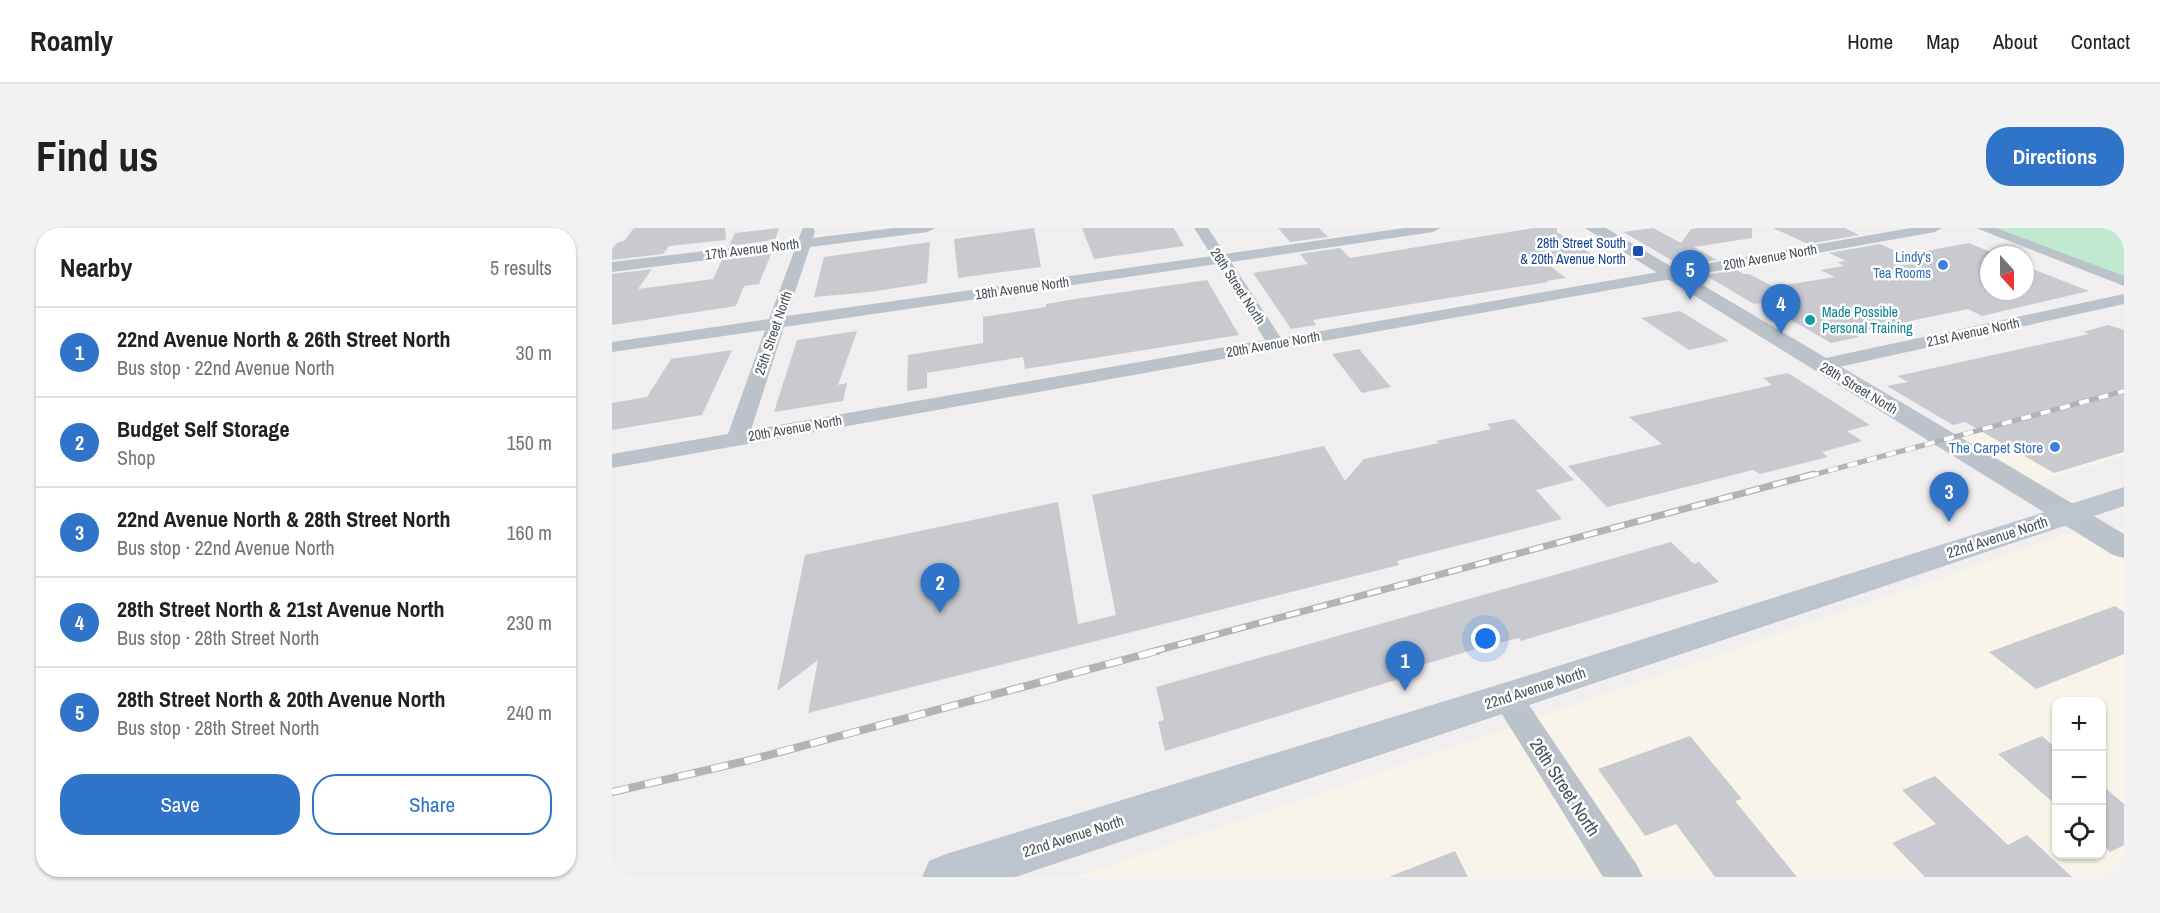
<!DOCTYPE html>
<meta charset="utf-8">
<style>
body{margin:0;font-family:"Archivo Narrow",sans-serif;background:#f2f2f2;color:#202124}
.controls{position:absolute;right:18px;bottom:18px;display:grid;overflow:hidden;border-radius:12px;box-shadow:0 2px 4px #0004}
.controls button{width:54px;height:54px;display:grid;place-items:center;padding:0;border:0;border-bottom:2px solid #e0e0e0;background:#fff;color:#202124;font:30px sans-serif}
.compass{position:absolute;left:1368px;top:18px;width:54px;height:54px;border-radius:50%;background:#fff;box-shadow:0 2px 4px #0004;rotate:159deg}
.you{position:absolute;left:874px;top:411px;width:21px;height:21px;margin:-15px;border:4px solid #fff;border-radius:50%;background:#1a73e8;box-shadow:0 0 0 9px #1a73e833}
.badge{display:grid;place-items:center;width:39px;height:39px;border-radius:50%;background:#2f74c9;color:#fff;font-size:20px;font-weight:700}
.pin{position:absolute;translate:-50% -50px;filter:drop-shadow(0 2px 3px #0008)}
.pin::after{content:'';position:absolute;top:32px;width:21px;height:18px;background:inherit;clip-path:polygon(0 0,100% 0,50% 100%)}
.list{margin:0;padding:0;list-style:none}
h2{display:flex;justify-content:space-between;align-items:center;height:78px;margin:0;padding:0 24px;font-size:26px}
h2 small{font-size:20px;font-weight:400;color:#757577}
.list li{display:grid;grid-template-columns:39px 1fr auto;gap:18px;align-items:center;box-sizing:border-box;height:90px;padding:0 24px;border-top:2px solid #e0e0e0}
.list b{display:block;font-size:22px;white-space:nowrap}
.list p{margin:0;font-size:20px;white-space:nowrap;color:#757577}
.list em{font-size:20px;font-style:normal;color:#757577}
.actions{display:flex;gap:12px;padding:18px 24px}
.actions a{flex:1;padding:14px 0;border:2px solid #2f74c9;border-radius:24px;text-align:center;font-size:21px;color:#2f74c9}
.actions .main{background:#2f74c9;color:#fff}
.icon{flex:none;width:33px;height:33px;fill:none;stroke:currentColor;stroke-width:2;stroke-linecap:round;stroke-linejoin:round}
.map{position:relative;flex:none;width:1512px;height:649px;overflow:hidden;border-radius:24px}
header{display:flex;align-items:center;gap:36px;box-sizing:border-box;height:84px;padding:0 30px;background:#fff;border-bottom:2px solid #e0e0e0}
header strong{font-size:28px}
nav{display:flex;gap:33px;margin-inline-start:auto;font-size:21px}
.intro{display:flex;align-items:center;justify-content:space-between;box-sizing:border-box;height:144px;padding:0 36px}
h1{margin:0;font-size:42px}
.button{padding:15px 27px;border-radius:24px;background:#2f74c9;color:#fff;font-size:21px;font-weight:700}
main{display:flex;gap:36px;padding:0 36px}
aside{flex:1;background:#fff;border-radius:24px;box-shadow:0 2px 4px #0004}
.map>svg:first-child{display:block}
</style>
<header>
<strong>Roamly</strong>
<nav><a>Home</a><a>Map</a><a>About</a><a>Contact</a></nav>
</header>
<div class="intro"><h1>Find us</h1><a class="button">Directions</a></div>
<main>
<aside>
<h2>Nearby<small>5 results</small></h2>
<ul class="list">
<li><span class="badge">1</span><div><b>22nd Avenue North &amp; 26th Street North</b><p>Bus stop · 22nd Avenue North</p></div><em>30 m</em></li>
<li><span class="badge">2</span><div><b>Budget Self Storage</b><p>Shop</p></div><em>150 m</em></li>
<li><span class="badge">3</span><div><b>22nd Avenue North &amp; 28th Street North</b><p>Bus stop · 22nd Avenue North</p></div><em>160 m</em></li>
<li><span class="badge">4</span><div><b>28th Street North &amp; 21st Avenue North</b><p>Bus stop · 28th Street North</p></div><em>230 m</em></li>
<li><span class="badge">5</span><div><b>28th Street North &amp; 20th Avenue North</b><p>Bus stop · 28th Street North</p></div><em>240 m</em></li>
</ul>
<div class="actions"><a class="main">Save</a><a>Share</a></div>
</aside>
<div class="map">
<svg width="1512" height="649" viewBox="0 0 1512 649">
<rect width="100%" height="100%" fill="#f0eeee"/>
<g fill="#f9f4e9" fill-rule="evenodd">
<polygon points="1512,152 1512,227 1418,257 1337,208"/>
<path d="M1469,301l43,27v321h-483l-106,-159zM1444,473h46v153h-46z"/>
<polygon points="899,499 994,649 463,649"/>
</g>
<polygon fill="#c1e9d0" points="1379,0 1512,0 1512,50"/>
<g fill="#c9cad0">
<polygon points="22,0 113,0 114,12 57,18 51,26 0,32 0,21 6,14 12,13"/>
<polygon points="167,0 163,12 117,18 123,5"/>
<polygon points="422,0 429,39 346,50 342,11"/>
<polygon points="470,0 562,0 572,18 482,31"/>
<polygon points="666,0 707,0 716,9 678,14"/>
<polygon points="922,0 945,0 945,4 981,27 934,35 954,50 934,53 936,54 701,92 704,97 679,101 641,45 696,36 688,26 728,20 738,30"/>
<polygon points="1041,0 1069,15 1079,1 1085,0 1140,0 1140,10 1082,19 1105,32 1068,37 1011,4"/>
<polygon points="1161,0 1233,0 1247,7 1196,16"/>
<polygon points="318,14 315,55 258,64 202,69 212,29"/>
<polygon points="1357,15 1386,27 1377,27 1377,63 1413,63 1413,38 1477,63 1370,88 1356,81 1241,105 1247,109 1219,115 1150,75 1142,76 1093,47 1124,42 1132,46 1137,46 1162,59 1223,49 1208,42 1232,38 1225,34 1234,33 1217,25 1268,16 1292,27"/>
<polygon points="159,26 147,56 132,58 124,78 0,97 0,46 40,41 26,61 101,51 110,32"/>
<polygon points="595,52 627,107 413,141 411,129 315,145 315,160 295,163 296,127 371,115 371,89 434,79 434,76 463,71"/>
<polygon points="1068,83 1117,113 1077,122 1029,90"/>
<polygon points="1496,97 1512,102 1512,224 1442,245 1353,194 1341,197 1275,158 1296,154 1285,148 1477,106 1471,104"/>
<polygon points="245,103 226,157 235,155 231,173 162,184 185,112"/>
<polygon points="747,121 766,144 779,159 750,165 720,126"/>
<polygon points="120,122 90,187 0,202 0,175 35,169 59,131"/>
<polygon points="1176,145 1258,197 1235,203 1250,213 1210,224 1216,229 1148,246 1141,242 995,279 956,238 1050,216 1017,189 1160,157 1151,150"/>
<polygon points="902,191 962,252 924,262 950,291 785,333 787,337 196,485 206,432 165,463 193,327 446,274 466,396 504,387 480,267 712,218 733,253 752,231 827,215 824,213 879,201 875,196"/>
<polygon points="1059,314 1082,336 1087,334 1107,354 909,413 907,410 867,420 800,440 803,446 553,523 546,494 552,492 544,459"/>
<polygon points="1503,378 1512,384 1512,426 1424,461 1377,424"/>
<polygon points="1078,508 1130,571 1123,573 1185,649 1103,649 1064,596 1033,608 986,541"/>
<polygon points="1430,508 1444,520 1444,577 1386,526"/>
<polygon points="1323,548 1396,617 1415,607 1460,649 1313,649 1280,615 1324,596 1290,562"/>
<polygon points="1490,557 1512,576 1512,617 1498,624 1490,616"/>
<polygon points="843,623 856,649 779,649 779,648"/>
</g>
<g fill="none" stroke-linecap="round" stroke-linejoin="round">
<g fill="#bbc2c9" fill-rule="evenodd">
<path d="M191,0h10l2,3 -2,7 81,-10h41l-7,4 -118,15 -23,69 425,-60 -18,-28h14l17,26 179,-26h36l-7,4 -202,30 50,76 630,-110h31l-7,4 -1323,236v-14l116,-20 37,-104 -153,22v-10l157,-23 26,-70 -183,23v-10l186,-22zM605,36l48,76 -514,90 33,-103z"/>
<polygon points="1364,0 1384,0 1512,48 1512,58"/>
<polygon points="1512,66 1512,76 1209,143 1200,137 1209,131"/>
<polygon points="895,458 906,461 1025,637 1031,649 991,649 880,470 884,461"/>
</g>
<polygon fill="#bbc2c9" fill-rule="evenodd" points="973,0 994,0 1512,306 1512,330 1501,327"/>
<polygon fill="#bcc4cd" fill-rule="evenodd" points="1512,259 1512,278 403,649 310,649 317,633 334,626 895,454"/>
<g stroke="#b1b3b7" stroke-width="5">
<polyline id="rail-far2" points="1197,248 1512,163"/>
</g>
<g stroke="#b1b3b7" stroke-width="7">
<polyline id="rail-far1" points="539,424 1202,246"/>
</g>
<g stroke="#b1b3b7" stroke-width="8">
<polyline id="rail" points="0,564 138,532 545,423"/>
</g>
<use href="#rail-far2" stroke="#fff" stroke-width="4" stroke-dasharray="10" stroke-linecap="butt"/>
<use href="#rail-far1" stroke="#fff" stroke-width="4.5" stroke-dasharray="14" stroke-linecap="butt"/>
<use href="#rail" stroke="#fff" stroke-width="6" stroke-dasharray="17" stroke-linecap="butt"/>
</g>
<rect fill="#1a4fb4" stroke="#fff" stroke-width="2" x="1020" y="17" width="12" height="12" rx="3"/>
<g fill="#3f7fe0" stroke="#fff" stroke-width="2">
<circle cx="1331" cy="37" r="6"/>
<circle cx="1443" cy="219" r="6"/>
</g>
<circle fill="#0f9aa8" stroke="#fff" stroke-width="2" cx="1198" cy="92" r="6"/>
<g text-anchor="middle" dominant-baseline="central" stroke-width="5" stroke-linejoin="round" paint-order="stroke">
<g font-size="14" fill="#164399" stroke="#fff" text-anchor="end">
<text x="1014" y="15">28th Street South<tspan x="1014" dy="16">&amp; 20th Avenue North</tspan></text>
</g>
<g font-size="14" fill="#485159" stroke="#fff">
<text transform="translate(140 21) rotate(-7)">17th Avenue North</text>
<text transform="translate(1158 29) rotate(-10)">20th Avenue North</text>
<text transform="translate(626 58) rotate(57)">26th Street North</text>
<text transform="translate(410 60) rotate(-8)">18th Avenue North</text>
<text transform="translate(1361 104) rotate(-12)">21st Avenue North</text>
<text transform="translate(161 105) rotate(-71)">25th Street North</text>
<text transform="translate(661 116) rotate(-10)">20th Avenue North</text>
<text transform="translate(1247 160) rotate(31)">28th Street North</text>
<text transform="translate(183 200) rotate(-10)">20th Avenue North</text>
</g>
<g font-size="14" fill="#366cbe" stroke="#fff" text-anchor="end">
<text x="1319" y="29">Lindy's<tspan x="1319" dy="16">Tea Rooms</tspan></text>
</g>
<g font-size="14" fill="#0d838f" stroke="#fff" text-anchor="start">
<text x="1210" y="84">Made Possible<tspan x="1210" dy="16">Personal Training</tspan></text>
</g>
<g font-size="15" fill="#366cbe" stroke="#fff" text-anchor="end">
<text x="1431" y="219">The Carpet Store</text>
</g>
<g font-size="15" fill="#485159" stroke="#fff">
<text transform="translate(1385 309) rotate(-18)">22nd Avenue North</text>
<text transform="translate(923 460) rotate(-18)">22nd Avenue North</text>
<text transform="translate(461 608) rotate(-18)">22nd Avenue North</text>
</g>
<g font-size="18" fill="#485159" stroke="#fff">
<text transform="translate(953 559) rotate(57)">26th Street North</text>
</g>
</g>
</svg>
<div class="controls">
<button>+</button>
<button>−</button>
<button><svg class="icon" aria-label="locate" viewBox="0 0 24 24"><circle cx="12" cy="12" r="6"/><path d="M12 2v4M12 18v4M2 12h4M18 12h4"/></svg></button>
</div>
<svg class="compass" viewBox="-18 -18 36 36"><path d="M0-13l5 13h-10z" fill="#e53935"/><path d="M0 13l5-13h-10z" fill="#757577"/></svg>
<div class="you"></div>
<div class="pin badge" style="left:793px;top:463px">1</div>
<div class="pin badge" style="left:328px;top:385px">2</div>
<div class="pin badge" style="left:1337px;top:294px">3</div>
<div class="pin badge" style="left:1169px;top:106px">4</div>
<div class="pin badge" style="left:1078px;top:72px">5</div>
</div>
</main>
